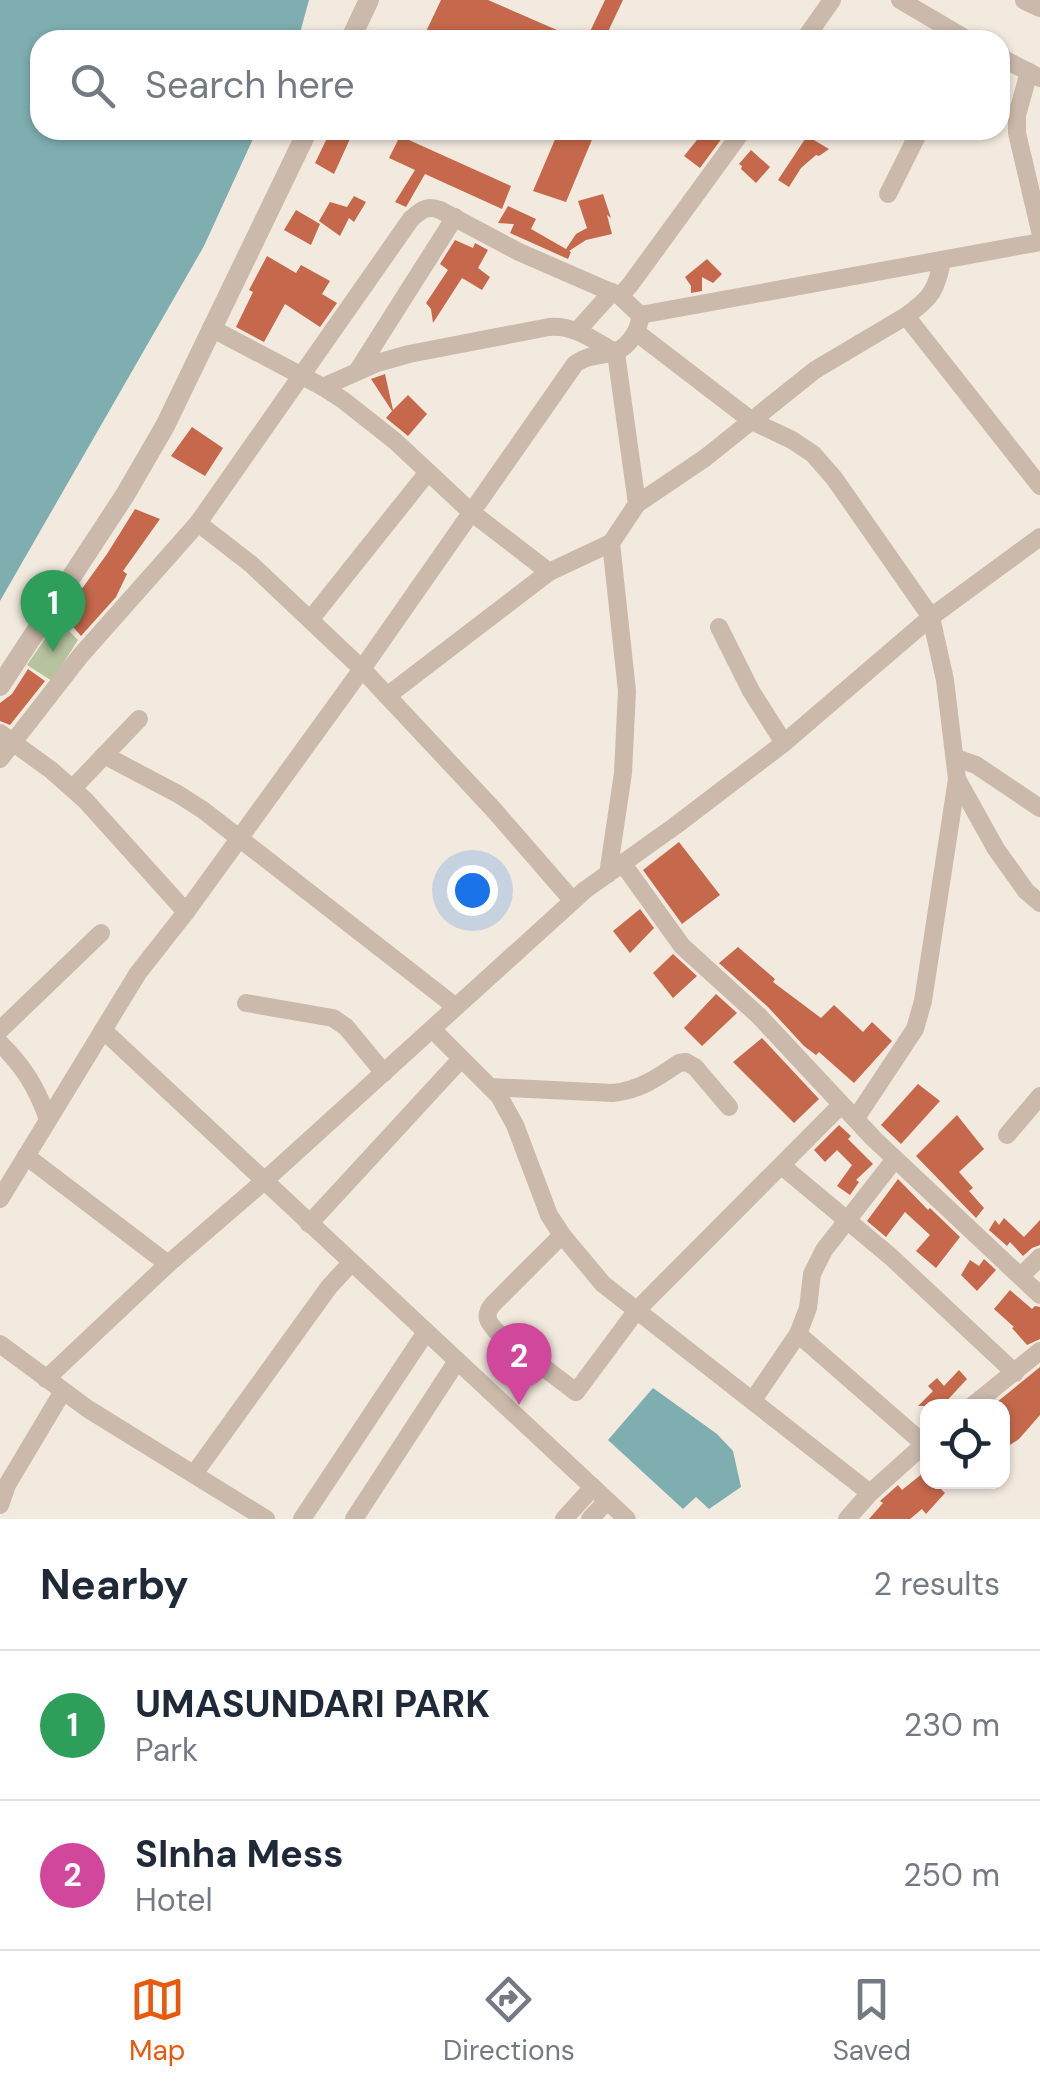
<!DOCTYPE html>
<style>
body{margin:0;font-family:"DM Sans",sans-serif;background:#f6f6f7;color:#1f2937}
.controls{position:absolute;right:30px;bottom:30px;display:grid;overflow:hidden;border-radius:20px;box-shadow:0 2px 8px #0004}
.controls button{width:90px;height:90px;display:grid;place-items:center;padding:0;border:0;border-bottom:2px solid #e0e1e3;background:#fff;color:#1f2937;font:50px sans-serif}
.you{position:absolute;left:472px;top:890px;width:35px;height:35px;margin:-25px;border:8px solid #fff;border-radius:50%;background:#1a73e8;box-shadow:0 0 0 15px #1a73e833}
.badge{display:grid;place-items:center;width:65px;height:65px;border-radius:50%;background:#ea580c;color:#fff;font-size:32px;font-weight:700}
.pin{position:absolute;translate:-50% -82px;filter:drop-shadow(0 2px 5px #0008)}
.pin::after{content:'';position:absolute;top:52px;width:35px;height:30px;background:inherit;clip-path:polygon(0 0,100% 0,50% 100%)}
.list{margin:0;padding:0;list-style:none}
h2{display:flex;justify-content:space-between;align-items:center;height:130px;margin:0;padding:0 40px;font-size:42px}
h2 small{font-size:32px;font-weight:400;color:#747a83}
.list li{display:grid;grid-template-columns:65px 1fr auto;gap:30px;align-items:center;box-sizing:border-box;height:150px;padding:0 40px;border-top:2px solid #e0e1e3}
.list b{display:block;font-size:38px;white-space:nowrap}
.list p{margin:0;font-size:32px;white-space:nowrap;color:#747a83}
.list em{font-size:32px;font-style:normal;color:#747a83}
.icon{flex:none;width:55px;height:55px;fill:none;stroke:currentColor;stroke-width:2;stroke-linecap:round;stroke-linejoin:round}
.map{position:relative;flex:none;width:1040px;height:1519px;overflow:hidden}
.search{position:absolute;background:#fff;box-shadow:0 2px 8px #0004;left:30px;right:30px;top:30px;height:110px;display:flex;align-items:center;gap:25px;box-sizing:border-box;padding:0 35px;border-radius:30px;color:#747a83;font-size:38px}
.sheet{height:430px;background:#fff}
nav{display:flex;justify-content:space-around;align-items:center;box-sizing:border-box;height:140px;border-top:2px solid #e0e1e3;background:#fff;font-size:28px;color:#747a83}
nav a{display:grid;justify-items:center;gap:5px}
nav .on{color:#ea580c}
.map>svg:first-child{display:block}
</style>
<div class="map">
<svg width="1040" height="1519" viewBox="0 0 1040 1519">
<rect width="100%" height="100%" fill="#f3eadf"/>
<polygon fill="#b7c29f" points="58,620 78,640 52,681 27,665"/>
<g fill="#7eaeb0">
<polygon points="0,0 309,0 298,40 40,40 40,130 257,130 204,246 0,601"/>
<polygon points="653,1388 717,1434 733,1451 741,1487 709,1509 696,1497 683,1509 608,1440"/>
</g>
<g fill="#c5684b">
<polygon points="441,0 488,0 580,40 422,40"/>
<polygon points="605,0 623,0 604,40 586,40"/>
<polygon points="331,130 354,130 334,174 315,163"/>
<polygon points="559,130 596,130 566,202 533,191"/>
<polygon points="705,130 728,130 700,168 684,156"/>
<polygon points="400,136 511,186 502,209 425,174 406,207 395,202 415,170 389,158"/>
<polygon points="807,136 829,149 819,156 816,155 801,168 789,187 778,180"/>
<polygon points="751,150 770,167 756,183 741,169 742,166 739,164"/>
<polygon points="603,194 611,218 607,215 612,234 586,240 569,251 571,252 568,259 510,233 514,224 498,223 508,206 536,219 531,229 566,249 576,234 587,228 578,201"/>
<polygon points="354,196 366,202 354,222 349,218 340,236 319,221 330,202 347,207"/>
<polygon points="296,210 320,224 311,245 284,230"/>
<polygon points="455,240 473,248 475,243 488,250 478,268 490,277 482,290 462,278 433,323 431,309 426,303 448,270 440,264"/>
<polygon points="267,256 296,273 301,265 330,281 322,294 337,303 320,327 285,304 264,342 236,327 253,292 249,290"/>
<polygon points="707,259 722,274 713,283 702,277 702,291 691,293 691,286 685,277"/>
<polygon points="385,374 393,410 408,395 427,414 408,436 386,418 392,411 371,379"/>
<polygon points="192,427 223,448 205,476 171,456"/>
<polygon points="135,509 160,519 123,571 127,574 116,597 81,636 63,615 107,554"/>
<polygon points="28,669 45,681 10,725 0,721 0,703 12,694"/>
<polygon points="679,842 720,895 682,924 643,870"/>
<polygon points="640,909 654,928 630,953 613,931"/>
<polygon points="738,947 775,979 773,982 821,1018 834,1005 863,1032 872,1022 892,1041 854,1083 819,1052 816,1055 804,1046 768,1007 719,963"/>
<polygon points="673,954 697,976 673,998 653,973"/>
<polygon points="716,994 737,1013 702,1046 684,1028"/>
<polygon points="762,1038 819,1099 794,1123 733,1062"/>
<polygon points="918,1084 940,1101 901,1144 881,1125"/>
<polygon points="957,1115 984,1149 959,1172 973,1188 969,1191 984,1208 976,1218 916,1156"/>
<polygon points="839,1125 851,1136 848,1139 873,1164 856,1180 859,1182 850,1195 837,1186 852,1165 837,1150 825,1162 814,1150"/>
<polygon points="898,1179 928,1210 930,1208 960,1237 936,1268 916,1251 930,1235 905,1212 886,1237 867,1221"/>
<polygon points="1004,1218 1024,1237 1040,1220 1040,1245 1032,1248 1023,1256 1010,1242 1007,1246 989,1230 995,1220 999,1225"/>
<polygon points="984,1259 996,1270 977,1291 961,1275 970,1260 979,1266"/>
<polygon points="1010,1290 1032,1309 1035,1306 1040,1307 1040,1339 1027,1345 1012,1328 1014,1327 994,1309"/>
<polygon points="1040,1367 1040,1415 1019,1439 1002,1450 1002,1406 997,1402"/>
<polygon points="959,1370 967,1379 942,1406 918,1406 933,1391 928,1386 937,1378 944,1386"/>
<polygon points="928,1469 928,1482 934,1482 945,1493 926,1514 922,1509 910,1519 869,1519 883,1503 880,1501 898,1485 902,1490"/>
</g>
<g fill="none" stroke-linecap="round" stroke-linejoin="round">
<g stroke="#cbb9ab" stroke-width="18">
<polyline points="900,0 968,40"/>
<polyline points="804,40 832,0"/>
<polyline points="1000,57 1040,78"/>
<polyline points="1029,72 1017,115 1017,133 1040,231"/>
<polyline points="888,194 920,130"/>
<path d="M942,260c-5,30 -11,38 -36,56l134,170"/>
<polyline points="640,315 1040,242"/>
<polyline points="211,328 323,387 343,400 395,441 471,512 549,572 611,543"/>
<polyline points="577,331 612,292"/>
<polyline points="636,332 752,421 792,440 813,454 834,478 931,617 945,680 957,779 996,849 1026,891 1040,903"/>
<polyline points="358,370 455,217"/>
<path d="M323,387l54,-24 32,-9 140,-27c24,-3 46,14 67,26l21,151 -26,39 16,148 -4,82 -15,101"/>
<polyline points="637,504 705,458 815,370 906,316"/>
<path d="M198,523l54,42 110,104 213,-305c19,-15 40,-2 57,-26 6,-8 8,-14 8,-23l-20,-19 10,-11 113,-155"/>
<polyline points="310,620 428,472"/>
<polyline points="719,627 751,691 784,743"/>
<polyline points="387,696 549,572"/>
<polyline points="0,733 51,770 85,800 186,912"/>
<polyline points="104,755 178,794 203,810 456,1007"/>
<polyline points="956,758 976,765 1040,808"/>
<path d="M0,759l81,-104 117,-132 213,-304c10,-9 16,-14 29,-9l79,42 101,44"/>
<polyline points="73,788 139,719"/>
<polyline points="623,864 682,946 759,1016 874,1139 1040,1295"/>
<polyline points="246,1003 333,1018 346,1027 384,1073"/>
<polyline points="432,1029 499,1096 515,1125 549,1215 562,1235 603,1284 870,1493"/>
<polyline points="0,1030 101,933"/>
<polyline points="103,1030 627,1519"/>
<path d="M0,1043c25,25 36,44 48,76"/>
<path d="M490,1087l123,6c27,-3 44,-15 66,-30l7,-1 9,5 34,40"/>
<polyline points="856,1118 915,1029 923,1001 957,779"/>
<polyline points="1007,1135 1040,1096"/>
<polyline points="26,1156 168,1264"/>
<polyline points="782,1166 890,1256 1015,1373"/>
<polyline points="0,1199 138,973 186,912 362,669 493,809 573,901"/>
<polyline points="309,1224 461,1059"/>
<path d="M562,1235l-69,69c-10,12 -5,18 4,28l79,60 61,-82 204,-205"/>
<polyline points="1021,1276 1040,1257"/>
<polyline points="798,1334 924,1444"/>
<polyline points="0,1344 88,1409 266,1519"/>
<polyline points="46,1379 168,1264 263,1182 585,890 675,826 784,743 931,617 1040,537"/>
<polyline points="753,1400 798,1334 808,1308 812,1274 824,1250 895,1159"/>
<polyline points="972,1406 1040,1351"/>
<polyline points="194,1474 329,1287 351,1263"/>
<polyline points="0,1505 7,1485 63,1391"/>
<polyline points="302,1519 426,1332"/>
<polyline points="354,1519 457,1361"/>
<polyline points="564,1519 593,1487"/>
<polyline points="590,1519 607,1501"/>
<polyline points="847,1519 870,1493 928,1441"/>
</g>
<g stroke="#cbb9ab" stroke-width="20">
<polyline points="1025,0 1040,7"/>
<polyline points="350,40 369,0"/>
<polyline points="0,686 125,495 165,426 308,130"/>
</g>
</g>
</svg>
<div class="controls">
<button><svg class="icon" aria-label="locate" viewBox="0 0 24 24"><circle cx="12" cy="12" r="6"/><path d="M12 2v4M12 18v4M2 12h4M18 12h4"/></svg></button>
</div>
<div class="you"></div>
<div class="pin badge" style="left:53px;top:652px;background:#2e9e5b">1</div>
<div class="pin badge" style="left:519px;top:1405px;background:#d1479c">2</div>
<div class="search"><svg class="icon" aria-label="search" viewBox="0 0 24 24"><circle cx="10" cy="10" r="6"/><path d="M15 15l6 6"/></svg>Search here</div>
</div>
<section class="sheet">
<h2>Nearby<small>2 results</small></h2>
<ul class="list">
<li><span class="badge" style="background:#2e9e5b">1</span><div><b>UMASUNDARI PARK</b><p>Park</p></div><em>230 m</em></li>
<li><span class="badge" style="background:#d1479c">2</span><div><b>SInha Mess</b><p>Hotel</p></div><em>250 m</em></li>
</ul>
</section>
<nav>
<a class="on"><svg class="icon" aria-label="map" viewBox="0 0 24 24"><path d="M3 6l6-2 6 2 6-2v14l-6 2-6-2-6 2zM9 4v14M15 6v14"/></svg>Map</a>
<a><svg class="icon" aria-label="directions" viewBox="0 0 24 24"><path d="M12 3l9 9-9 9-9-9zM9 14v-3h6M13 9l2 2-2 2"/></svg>Directions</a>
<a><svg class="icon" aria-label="saved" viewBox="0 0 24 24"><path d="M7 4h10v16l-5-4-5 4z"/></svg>Saved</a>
</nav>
